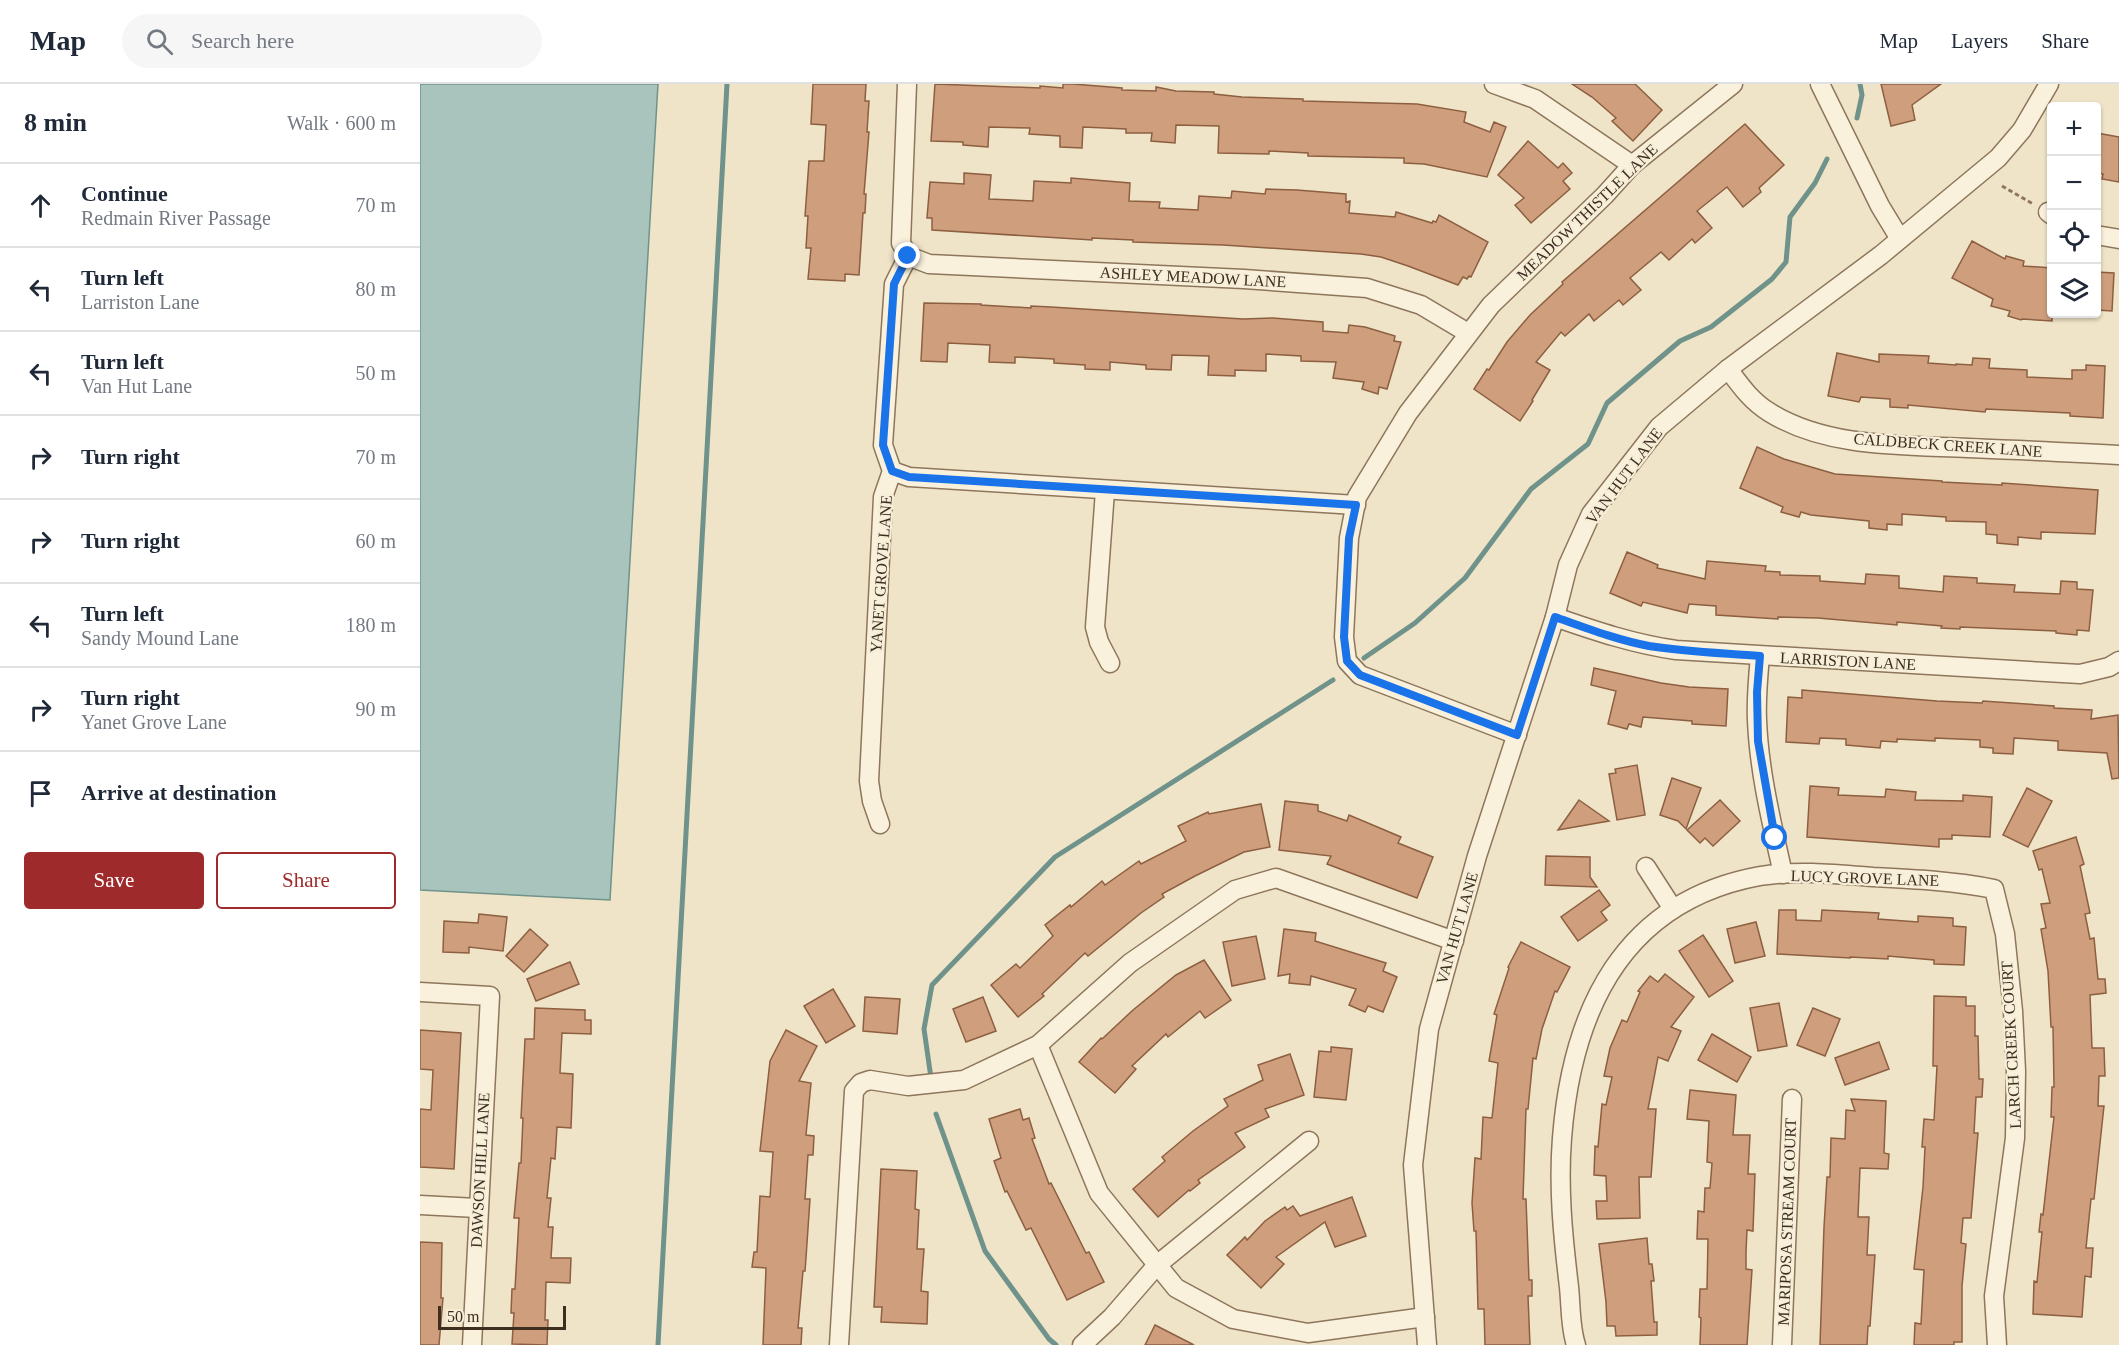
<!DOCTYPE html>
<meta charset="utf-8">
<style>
body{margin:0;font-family:"Times New Roman",serif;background:#f6f6f7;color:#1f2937}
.controls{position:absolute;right:18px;top:18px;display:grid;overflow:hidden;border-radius:6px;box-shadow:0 2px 4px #0004}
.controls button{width:54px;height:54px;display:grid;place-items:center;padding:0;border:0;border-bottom:2px solid #e0e1e3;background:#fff;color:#1f2937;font:30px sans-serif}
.scale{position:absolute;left:18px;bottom:15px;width:128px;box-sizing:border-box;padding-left:6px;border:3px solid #3d2e20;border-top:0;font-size:16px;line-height:21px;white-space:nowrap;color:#3d2e20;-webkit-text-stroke:4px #f7eed8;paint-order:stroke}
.stop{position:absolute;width:18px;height:18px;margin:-14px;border:4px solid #1a73e8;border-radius:50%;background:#fff}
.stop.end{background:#1a73e8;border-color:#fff;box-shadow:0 2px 6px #0008}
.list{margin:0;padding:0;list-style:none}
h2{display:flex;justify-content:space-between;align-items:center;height:78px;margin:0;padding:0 24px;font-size:26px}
h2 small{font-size:20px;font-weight:400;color:#747a83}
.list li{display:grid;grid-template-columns:39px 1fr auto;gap:18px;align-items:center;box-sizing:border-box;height:84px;padding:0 24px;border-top:2px solid #e0e1e3}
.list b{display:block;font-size:22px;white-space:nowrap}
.list p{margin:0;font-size:20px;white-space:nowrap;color:#747a83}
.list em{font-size:20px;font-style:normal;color:#747a83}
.actions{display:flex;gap:12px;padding:18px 24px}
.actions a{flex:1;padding:14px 0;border:2px solid #9e2a2b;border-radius:6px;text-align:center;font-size:21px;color:#9e2a2b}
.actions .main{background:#9e2a2b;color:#fff}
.icon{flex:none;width:33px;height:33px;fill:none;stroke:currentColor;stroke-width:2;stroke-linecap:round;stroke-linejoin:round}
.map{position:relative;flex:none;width:1699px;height:1261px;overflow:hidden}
header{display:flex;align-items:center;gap:36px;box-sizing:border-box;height:84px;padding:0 30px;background:#fff;border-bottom:2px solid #e0e1e3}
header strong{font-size:28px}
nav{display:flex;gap:33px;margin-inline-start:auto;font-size:21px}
.search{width:420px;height:54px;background:#f6f6f7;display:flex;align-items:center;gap:15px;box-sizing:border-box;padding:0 21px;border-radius:33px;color:#747a83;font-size:22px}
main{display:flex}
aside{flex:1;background:#fff}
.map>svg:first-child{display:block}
</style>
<header>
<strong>Map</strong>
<div class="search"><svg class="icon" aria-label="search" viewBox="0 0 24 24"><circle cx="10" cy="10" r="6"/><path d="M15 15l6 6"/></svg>Search here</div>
<nav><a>Map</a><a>Layers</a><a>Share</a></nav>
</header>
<main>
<aside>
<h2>8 min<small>Walk · 600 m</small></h2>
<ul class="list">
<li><svg class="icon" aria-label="ahead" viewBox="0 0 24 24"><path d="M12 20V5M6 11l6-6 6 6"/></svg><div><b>Continue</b><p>Redmain River Passage</p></div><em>70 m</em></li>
<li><svg class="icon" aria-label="left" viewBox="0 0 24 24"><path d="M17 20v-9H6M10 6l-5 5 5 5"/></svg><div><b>Turn left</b><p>Larriston Lane</p></div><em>80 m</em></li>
<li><svg class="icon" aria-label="left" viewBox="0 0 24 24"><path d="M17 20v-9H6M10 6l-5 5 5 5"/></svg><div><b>Turn left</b><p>Van Hut Lane</p></div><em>50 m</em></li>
<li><svg class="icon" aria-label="right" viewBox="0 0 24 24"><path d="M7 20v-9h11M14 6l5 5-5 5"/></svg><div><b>Turn right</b></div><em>70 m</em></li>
<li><svg class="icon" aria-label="right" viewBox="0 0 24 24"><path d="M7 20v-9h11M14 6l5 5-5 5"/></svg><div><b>Turn right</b></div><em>60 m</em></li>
<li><svg class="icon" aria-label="left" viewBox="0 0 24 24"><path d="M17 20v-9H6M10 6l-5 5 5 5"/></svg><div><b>Turn left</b><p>Sandy Mound Lane</p></div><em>180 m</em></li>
<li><svg class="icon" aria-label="right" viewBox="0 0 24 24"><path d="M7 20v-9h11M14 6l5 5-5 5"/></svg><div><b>Turn right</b><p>Yanet Grove Lane</p></div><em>90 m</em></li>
<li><svg class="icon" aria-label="arrive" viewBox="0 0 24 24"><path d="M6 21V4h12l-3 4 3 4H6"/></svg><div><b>Arrive at destination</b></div></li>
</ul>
<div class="actions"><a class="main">Save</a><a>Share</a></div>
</aside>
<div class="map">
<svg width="1699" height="1261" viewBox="0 0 1699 1261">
<rect width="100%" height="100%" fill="#f0e4c8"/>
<polygon fill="#a9c4bc" stroke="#6f938a" stroke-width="1.5" points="0,0 238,0 190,816 0,806"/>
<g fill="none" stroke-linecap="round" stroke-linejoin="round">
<g stroke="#6f938a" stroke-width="5">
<polyline points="1437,34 1442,11 1440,0"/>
<polyline points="944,574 995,539 1045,494 1111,405 1168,360 1187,319 1260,257 1291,243 1352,195 1366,178 1370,133 1395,99 1407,75"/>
<polyline points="511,994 504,945 512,901 635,773 913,596"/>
<polyline points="516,1030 565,1167 629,1255 636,1261"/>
<polyline points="238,1261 307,0"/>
</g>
</g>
<g fill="#cf9f7d" stroke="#8d5f41" stroke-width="1.5">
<polygon points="393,0 446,0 445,17 449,17 447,48 449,48 444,110 446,110 445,129 443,129 439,191 425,190 425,197 388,195 391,164 386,164 388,132 385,132 389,77 404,77 406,41 391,40"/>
<polygon points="515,0 620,4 620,2 643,4 643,0 653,0 702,4 702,6 736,7 736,3 756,7 794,8 794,10 822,13 883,15 883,17 997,20 1046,28 1044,38 1070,48 1074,38 1086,43 1067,93 1004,80 984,79 984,74 888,72 888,69 849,67 849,70 798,69 799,42 756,41 755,59 731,57 732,49 706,49 706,45 663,43 662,64 640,63 640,52 609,50 610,44 569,43 568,63 543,61 543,58 511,57"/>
<polygon points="1152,0 1215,0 1242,26 1213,57 1192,37 1196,34 1172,13"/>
<polygon points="1461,0 1521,0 1492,21 1495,36 1471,42"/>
<polygon points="1325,40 1364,81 1339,104 1341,108 1323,123 1307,103 1277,127 1292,144 1275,159 1272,155 1249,176 1241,168 1210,194 1221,206 1203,221 1199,216 1174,237 1169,230 1145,252 1141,248 1116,278 1130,286 1112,316 1113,317 1100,337 1054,305 1067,285 1069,286 1087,258 1110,231 1143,200 1142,198"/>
<polygon points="1677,49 1699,53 1699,98 1682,95 1683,90 1677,89"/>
<polygon points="1108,57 1138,84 1143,79 1152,89 1143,97 1150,105 1111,139 1095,121 1104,114 1078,91"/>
<polygon points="544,89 571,91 569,115 613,117 614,97 651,99 651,94 710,99 709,117 740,118 739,124 778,126 779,112 811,114 812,107 845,110 846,105 877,106 926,110 926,118 930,117 929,129 975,133 976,128 1012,139 1013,137 1016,138 1019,131 1068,158 1051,193 1049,192 1047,195 1043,193 1038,201 988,182 961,173 941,170 803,161 713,158 713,156 672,154 672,156 512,146 512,134 507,134 510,98 544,100"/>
<polygon points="1552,157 1585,175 1586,172 1604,177 1603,182 1632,184 1632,237 1602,235 1601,236 1588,232 1590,227 1571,222 1573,215 1532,194"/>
<polygon points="1677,188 1694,189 1692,227 1677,226"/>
<polygon points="504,219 561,220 561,221 611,224 611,222 631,223 823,235 853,234 903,238 903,247 928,249 929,241 945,243 975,252 974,257 981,258 967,305 959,303 958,310 942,305 944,298 913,294 916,278 881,277 881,272 846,270 846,287 815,286 815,292 788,291 789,272 752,271 751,286 726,285 726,281 690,278 690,286 665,285 665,281 634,279 634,275 595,273 595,279 569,278 570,261 528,259 527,278 501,277"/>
<polygon points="1417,269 1459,278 1459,270 1509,272 1508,279 1536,281 1536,280 1552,281 1553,274 1570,275 1569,284 1607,286 1607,293 1652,295 1652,286 1666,286 1666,281 1685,282 1683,334 1650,332 1650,329 1566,325 1565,328 1488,321 1488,324 1470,323 1470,315 1441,313 1439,318 1408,312"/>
<polygon points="1337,363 1364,375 1415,390 1522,397 1522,398 1582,401 1582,399 1678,406 1675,450 1621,448 1621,455 1598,453 1598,461 1577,459 1577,451 1566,450 1566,438 1526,437 1526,433 1482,430 1482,441 1467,440 1467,446 1449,444 1449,437 1391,431 1381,428 1379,433 1361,428 1363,423 1320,404"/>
<polygon points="1207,468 1238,481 1237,484 1285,495 1287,477 1346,482 1345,487 1360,488 1360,491 1400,492 1400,497 1445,500 1446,490 1479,492 1479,504 1523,508 1524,492 1557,494 1557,499 1595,501 1594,508 1640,510 1641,497 1657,498 1657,505 1673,506 1669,547 1657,546 1657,551 1636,549 1636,547 1540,543 1540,545 1521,544 1522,542 1477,538 1477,541 1398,534 1358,533 1358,535 1296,531 1296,522 1269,520 1267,529 1223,518 1221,522 1190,509"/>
<polygon points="1174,584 1241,599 1269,603 1308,605 1306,642 1272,640 1272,637 1223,633 1221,643 1209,640 1207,645 1188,640 1196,607 1171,601"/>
<polygon points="1382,606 1517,617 1562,619 1563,617 1634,622 1634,624 1672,626 1671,635 1698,631 1699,694 1692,695 1687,669 1638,666 1638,657 1594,654 1593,670 1573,669 1573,664 1560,663 1560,656 1515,654 1515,657 1477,655 1477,658 1461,657 1460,664 1426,661 1426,655 1400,654 1399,660 1366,658 1368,613 1382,614"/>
<polygon points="1217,681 1225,731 1197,736 1189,690 1196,689 1195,685"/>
<polygon points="1252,694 1281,704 1266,745 1258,737 1240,731"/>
<polygon points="1390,702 1419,704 1418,711 1465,713 1466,705 1496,708 1495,716 1543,717 1543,711 1572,713 1570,753 1532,751 1532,755 1519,755 1519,763 1387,753"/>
<polygon points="1607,704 1632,717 1608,763 1583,751"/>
<polygon points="1159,716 1189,737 1138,746"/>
<polygon points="1300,716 1320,737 1293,762 1285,754 1280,759 1267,746"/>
<polygon points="865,717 898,721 898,727 927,737 929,731 981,753 978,759 1013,773 997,814 907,780 911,772 859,766"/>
<polygon points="841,720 850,763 824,768 775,792 742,810 744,813 721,829 668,872 665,869 622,910 624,912 598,933 571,901 596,880 600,884 633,852 625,841 650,821 651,823 682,797 685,801 719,777 721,780 766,757 758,742 788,728 789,730"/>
<polygon points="1656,753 1664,780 1660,782 1670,829 1665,830 1670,855 1674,854 1678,895 1685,895 1686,909 1670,911 1672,964 1684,964 1685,992 1679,992 1678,1022 1684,1022 1674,1115 1671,1115 1666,1164 1673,1164 1671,1193 1665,1192 1662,1233 1613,1230 1614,1197 1617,1198 1622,1148 1619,1148 1621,1130 1623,1131 1634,1033 1631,1033 1632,1003 1634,1003 1633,943 1631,943 1628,887 1621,845 1626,844 1621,820 1630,819 1622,785 1619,786 1613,767"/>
<polygon points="1126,772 1170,773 1170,793 1177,803 1125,801"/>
<polygon points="1179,806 1190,821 1181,828 1187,836 1158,857 1141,833"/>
<polygon points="1359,826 1376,826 1376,836 1401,837 1402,826 1459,829 1458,835 1498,838 1498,832 1533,834 1533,842 1546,843 1544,881 1514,880 1514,876 1468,872 1468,875 1430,873 1430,874 1357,870"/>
<polygon points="59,830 87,833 83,867 49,863 49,869 23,868 24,837 58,839"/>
<polygon points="1336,838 1345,872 1315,879 1307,845"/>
<polygon points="110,845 128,861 104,888 86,872"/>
<polygon points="864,845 896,849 895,857 966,879 963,887 977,893 963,928 948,922 945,928 929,921 936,905 891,892 890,901 869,899 870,890 858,892"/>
<polygon points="1283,851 1313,897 1289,913 1259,867"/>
<polygon points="836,852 845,895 812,902 803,858"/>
<polygon points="1101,858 1150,883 1137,908 1135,907 1122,945 1116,975 1113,974 1108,1025 1106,1025 1103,1115 1106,1115 1109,1196 1112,1196 1112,1212 1108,1212 1110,1261 1065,1261 1064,1225 1058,1225 1056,1147 1054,1147 1052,1119 1055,1074 1061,1075 1063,1033 1072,1034 1078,979 1069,977 1077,931 1074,930 1089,884 1088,883"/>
<polygon points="784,876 811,916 785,934 780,927 748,953 746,950 712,982 716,985 695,1009 659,978 681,954 682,955 713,926 756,891"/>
<polygon points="150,878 159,900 116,917 107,895"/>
<polygon points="1245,890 1274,913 1251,943 1261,947 1248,977 1238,973 1228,1025 1236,1025 1231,1093 1219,1093 1220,1134 1177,1135 1176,1117 1187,1117 1186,1092 1174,1091 1175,1062 1178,1063 1182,1020 1186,1021 1192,993 1184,992 1190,964 1202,936 1207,938 1220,908 1218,907 1230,892 1238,898"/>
<polygon points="413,905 435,942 406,959 384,922"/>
<polygon points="1514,912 1546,913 1546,922 1555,922 1555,952 1558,952 1559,995 1563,995 1562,1013 1556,1013 1554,1049 1558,1049 1551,1134 1543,1134 1541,1159 1546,1160 1542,1202 1542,1258 1534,1258 1534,1261 1494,1261 1495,1239 1501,1240 1504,1186 1494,1185 1503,1103 1505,1063 1502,1063 1504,1035 1514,1036 1517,982 1513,982"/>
<polygon points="445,913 480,915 477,950 443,947"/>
<polygon points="563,913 576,947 546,958 533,925"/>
<polygon points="1359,919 1367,962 1338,967 1330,924"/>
<polygon points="115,924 165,926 165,936 171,936 171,950 142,949 140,989 153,990 151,1044 137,1043 135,1075 131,1074 127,1114 131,1114 128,1143 133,1143 131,1174 151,1174 150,1199 126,1198 125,1236 128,1236 127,1261 92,1260 94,1229 91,1229 92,1205 95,1205 99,1134 94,1134 99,1079 101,1079 103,1034 101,1034 105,955 114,955"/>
<polygon points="1393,924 1420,935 1405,972 1377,961"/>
<polygon points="0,946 41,949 34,1085 0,1083 0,1025 11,1026 13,986 0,985"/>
<polygon points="366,946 397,962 379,997 391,999 386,1051 394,1052 393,1071 388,1071 385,1115 390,1115 386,1174 385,1187 383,1187 378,1244 382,1244 381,1261 343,1261 346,1184 332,1183 334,1168 337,1168 340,1112 350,1113 353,1068 340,1067 350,977"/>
<polygon points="1292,950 1331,973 1317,998 1278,976"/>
<polygon points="1459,958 1469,985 1425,1001 1415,974"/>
<polygon points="911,963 932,965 926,1016 894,1013 899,967 911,968"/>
<polygon points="870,970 884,1011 845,1025 849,1033 815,1049 825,1063 778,1096 780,1099 770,1107 769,1106 738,1133 713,1105 745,1077 742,1073 773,1047 808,1022 804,1015 843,996 838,981"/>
<polygon points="1270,1006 1316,1011 1313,1051 1330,1051 1328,1090 1335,1090 1333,1147 1327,1146 1326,1168 1326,1185 1332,1186 1327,1261 1280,1261 1281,1234 1279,1233 1280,1205 1287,1205 1288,1155 1277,1155 1278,1127 1284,1128 1285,1104 1290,1104 1292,1079 1287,1078 1289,1037 1267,1035"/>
<polygon points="1431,1015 1466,1017 1464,1069 1469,1070 1468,1085 1440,1084 1438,1133 1449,1133 1447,1171 1455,1171 1450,1242 1448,1242 1447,1261 1400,1261 1404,1143 1407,1093 1410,1093 1411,1054 1425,1055 1426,1026 1435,1027"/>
<polygon points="600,1025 603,1036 609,1034 615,1054 612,1055 629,1100 631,1099 666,1169 669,1168 684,1198 647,1216 611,1144 606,1146 587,1107 585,1108 574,1077 581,1074 569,1035"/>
<polygon points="461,1085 497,1087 495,1125 499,1126 497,1165 504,1165 501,1207 508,1208 507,1240 461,1238 462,1223 454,1223"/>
<polygon points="932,1113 946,1152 915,1163 905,1138 856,1173 864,1180 841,1204 807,1171 825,1153 827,1156 845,1137 865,1123 867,1126 873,1122 880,1132"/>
<polygon points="1227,1154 1229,1180 1232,1180 1234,1197 1231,1197 1234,1238 1237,1238 1237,1251 1196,1252 1195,1242 1187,1242 1186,1218 1179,1160"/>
<polygon points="0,1158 22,1159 21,1214 23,1214 19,1261 0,1261"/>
<polygon points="735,1241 774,1261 725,1261"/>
</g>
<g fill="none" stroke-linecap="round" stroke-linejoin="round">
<g stroke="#8d765c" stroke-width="21">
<g id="street">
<polyline points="487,0 481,159 488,172"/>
<polyline points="1074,0 1115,15 1212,81"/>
<polyline points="1400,0 1460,122 1480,155"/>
<polyline points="1628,128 1632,131"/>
<polyline points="1676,151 1699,155"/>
<polyline points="488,172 509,180 824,195 947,204 1001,221 1048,249"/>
<path d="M1308,285c12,16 23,32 41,43 57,36 134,33 199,36 51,2 101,4 151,7"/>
<polyline points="472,387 489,393 936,421"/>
<polyline points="685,407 675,543 679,558 690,579"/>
<path d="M1135,533c40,14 79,27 121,33l404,24 29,-7 10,-6"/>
<path d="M1340,572c-2,21 -4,43 -3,64 2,52 15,104 26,154"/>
<polyline points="1097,651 940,591 927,577 924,553 929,454 937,413 988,329 1071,221 1185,111 1212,81 1313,0"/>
<polyline points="460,740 452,717 449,697 463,413 472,387 463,361 474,200 488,172"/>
<polyline points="1226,783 1253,825"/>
<polyline points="0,908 70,912 52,1261"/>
<polyline points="618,961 679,1109 756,1204 813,1235 888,1249 1005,1233"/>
<polyline points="0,1121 57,1124"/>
<polyline points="419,1261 434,1007 441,999 450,996 488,1002 544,996 618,961 710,879 815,806 856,794 1034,857"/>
<polyline points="662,1261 692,1233 737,1181 889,1057"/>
<polyline points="1007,1261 993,1081 1009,945 1057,772 1135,533 1148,481 1171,430 1239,343 1308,285 1461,171 1578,74 1602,46 1629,0"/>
<path d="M1156,1261c-6,-18 -5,-39 -7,-58 -6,-50 -11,-99 -7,-149 10,-128 61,-237 198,-262 37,-6 76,-2 113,1 41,2 81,4 121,12l11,45 8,77 3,60 -1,67 -21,158 3,49"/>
<polyline points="1362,1261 1372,1015"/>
</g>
</g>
<polyline stroke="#8d765c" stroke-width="3" stroke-dasharray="4.5 3" stroke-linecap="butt" points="1582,102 1613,120"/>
<use href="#street" stroke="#faf1dc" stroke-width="18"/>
</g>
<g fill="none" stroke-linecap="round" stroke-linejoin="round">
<path stroke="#1a73e8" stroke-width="8" d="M488,172l-14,28 -11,161 9,26 17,6 447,28 -7,33 -5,99 3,24 13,14 157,60 38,-118c31,11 62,23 94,29 37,6 74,7 111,10l-3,36 1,49 17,97"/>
</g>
<g text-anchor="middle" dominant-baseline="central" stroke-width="4.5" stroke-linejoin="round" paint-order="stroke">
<g font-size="16" fill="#3d2e20" stroke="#f7eed8">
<text transform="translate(1167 128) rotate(-44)">MEADOW THISTLE LANE</text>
<text transform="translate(773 193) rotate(3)">ASHLEY MEADOW LANE</text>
<text transform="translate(1528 361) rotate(4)">CALDBECK CREEK LANE</text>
<text transform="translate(1204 392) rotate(-53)">VAN HUT LANE</text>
<text transform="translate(461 490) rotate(-86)">YANET GROVE LANE</text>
<text transform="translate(1428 577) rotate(3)">LARRISTON LANE</text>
<text transform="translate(1445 794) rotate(2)">LUCY GROVE LANE</text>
<text transform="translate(1037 844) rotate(-74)">VAN HUT LANE</text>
<text transform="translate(1591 961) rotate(-93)">LARCH CREEK COURT</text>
<text transform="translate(60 1086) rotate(-87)">DAWSON HILL LANE</text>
<text transform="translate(1367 1138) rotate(-88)">MARIPOSA STREAM COURT</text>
</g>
</g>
</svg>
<div class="controls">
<button>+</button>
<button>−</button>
<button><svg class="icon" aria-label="locate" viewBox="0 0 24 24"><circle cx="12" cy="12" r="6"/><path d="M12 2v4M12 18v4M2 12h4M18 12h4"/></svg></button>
<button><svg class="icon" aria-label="layers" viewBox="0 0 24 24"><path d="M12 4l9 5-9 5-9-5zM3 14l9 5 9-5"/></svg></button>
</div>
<div class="scale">50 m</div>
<div class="stop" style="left:1355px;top:754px"></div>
<div class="stop end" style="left:488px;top:172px"></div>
</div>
</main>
